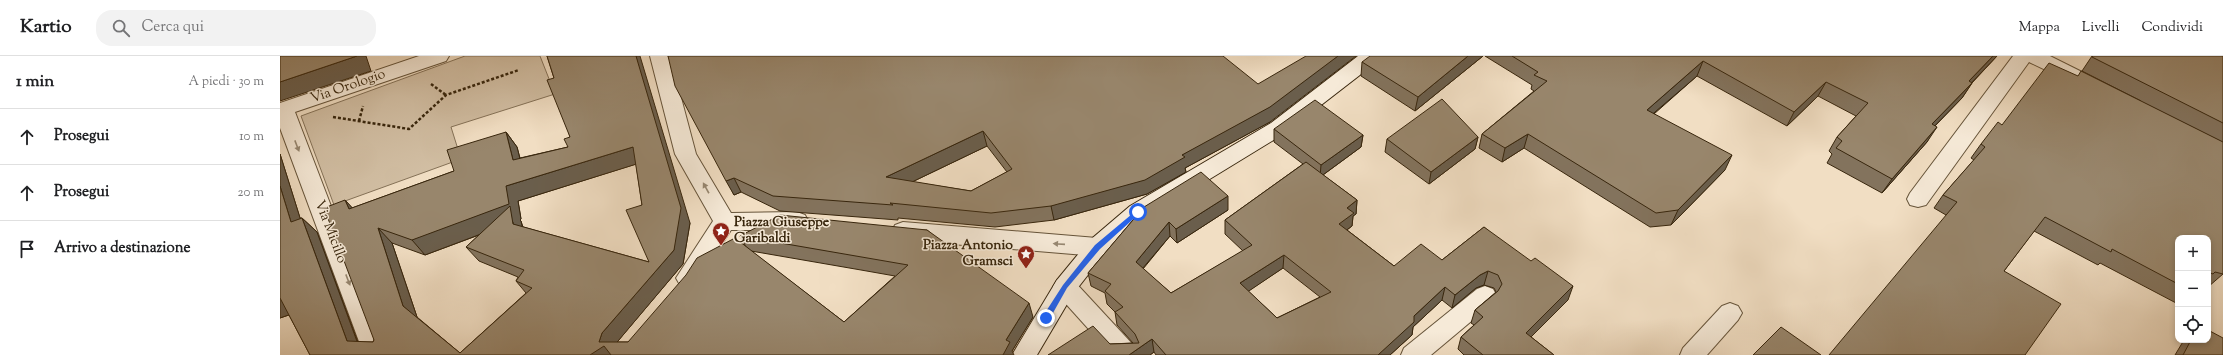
<!DOCTYPE html>
<html lang="it">
<meta charset="utf-8">
<style>
body{margin:0;font-family:"Sorts Mill Goudy",serif;background:#f2f2f2;color:#202124}
.controls{position:absolute;right:12px;bottom:12px;display:grid;overflow:hidden;border-radius:8px;box-shadow:0 2px 6px #0003}
.controls button{width:36px;height:36px;display:grid;place-items:center;padding:0;border:0;border-bottom:1px solid #e0e0e0;background:#fff;color:#202124;font:20px sans-serif}
.stop{position:absolute;width:12px;height:12px;margin:-9px;border:3px solid #2563eb;border-radius:50%;background:#fff}
.stop.end{background:#2563eb;border-color:#fff;box-shadow:0 1px 4px #0008}
.list{margin:0;padding:0;list-style:none}
h2{display:flex;justify-content:space-between;align-items:center;height:52px;margin:0;padding:0 16px;font-size:17px}
h2 small{font-size:13px;font-weight:400;color:#757577}
.list li{display:grid;grid-template-columns:26px 1fr auto;gap:12px;align-items:center;box-sizing:border-box;height:56px;padding:0 16px;border-top:1px solid #e0e0e0}
.list b{display:block;font-size:15px;white-space:nowrap}
.list em{font-size:13px;font-style:normal;color:#757577}
.icon{flex:none;width:22px;height:22px;fill:none;stroke:currentColor;stroke-width:2;stroke-linecap:round;stroke-linejoin:round}
.map{position:relative;flex:none;width:1943px;height:299px;overflow:hidden}
header{display:flex;align-items:center;gap:24px;box-sizing:border-box;height:56px;padding:0 20px;background:#fff;border-bottom:1px solid #e0e0e0}
header strong{font-size:19px}
nav{display:flex;gap:22px;margin-inline-start:auto;font-size:14px}
.search{width:280px;height:36px;background:#f2f2f2;display:flex;align-items:center;gap:10px;box-sizing:border-box;padding:0 14px;border-radius:16px;color:#757577;font-size:15px}
main{display:flex}
aside{flex:1;background:#fff}
.map>svg:first-child{display:block}
</style>
<header>
<strong>Kartio</strong>
<div class="search"><svg class="icon" aria-label="search" viewBox="0 0 24 24"><circle cx="10" cy="10" r="6"/><path d="M15 15l6 6"/></svg>Cerca qui</div>
<nav><a>Mappa</a><a>Livelli</a><a>Condividi</a></nav>
</header>
<main>
<aside>
<h2>1 min<small>A piedi · 30 m</small></h2>
<ul class="list">
<li><svg class="icon" aria-label="ahead" viewBox="0 0 24 24"><path d="M12 20V5M6 11l6-6 6 6"/></svg><div><b>Prosegui</b></div><em>10 m</em></li>
<li><svg class="icon" aria-label="ahead" viewBox="0 0 24 24"><path d="M12 20V5M6 11l6-6 6 6"/></svg><div><b>Prosegui</b></div><em>20 m</em></li>
<li><svg class="icon" aria-label="arrive" viewBox="0 0 24 24"><path d="M6 21V4h12l-3 4 3 4H6"/></svg><div><b>Arrivo a destinazione</b></div></li>
</ul>
</aside>
<div class="map">
<svg width="1943" height="299" viewBox="0 0 1943 299">
<rect width="100%" height="100%" fill="#f1dec3"/>
<filter id="stains"><feTurbulence type="fractalNoise" baseFrequency=".005" numOctaves="4"/><feColorMatrix values="0 0 0 0 .2 0 0 0 0 .09 0 0 0 0 .02 0 0 0 .5 -.17"/></filter>
<radialGradient id="worn" r=".72"><stop offset=".6" stop-color="#630" stop-opacity="0"/><stop offset="1" stop-color="#630" stop-opacity=".3"/></radialGradient>
<polygon fill="#d2bfa4" stroke="#857258" points="185,0 260,0 275,38 171,71 181,103 54,149 21,60"/>
<g fill="none" stroke-linecap="round" stroke-linejoin="round">
<g stroke="#66543a" stroke-width="2">
<g id="street">
<polygon points="139,0 169,0 166,5 15,56 108,299 84,299 0,72 0,47"/>
<polygon points="370,0 390,0 416,98 451,157 517,156 525,159 528,165 525,171 517,174 451,174 416,229 408,231 400,229 396,222 433,165 395,98"/>
<polygon points="1733,0 1770,0 1802,16 1805,21 1802,26 1795,28 1749,6 1646,149 1638,151 1630,149 1627,143 1630,137"/>
<polygon points="623,166 817,182 825,185 828,191 825,197 817,200 623,184 615,181 612,175 615,169"/>
<polygon points="785,222 793,224 856,292 859,299 832,299 777,238 773,231 777,224"/>
<polygon points="1205,230 1213,233 1217,240 1213,247 1151,299 1121,299 1124,292 1197,233"/>
<polygon points="1450,247 1458,250 1462,257 1458,264 1427,299 1400,299 1403,292 1442,250"/>
</g>
</g>
<g stroke="#38260d" stroke-width="2">
<polygon id="secondary" points="1078,0 1101,0 1098,5 1005,77 866,162 825,197 793,238 757,299 732,299 777,224 809,185 850,150 991,67"/>
</g>
<g stroke="#38260d" stroke-width="2.5" stroke-dasharray="3 2" stroke-linecap="butt">
<polyline points="151,28 166,39"/>
<polyline points="53,61 129,73 166,39 239,14"/>
<polyline points="79,65 83,50"/>
</g>
<use href="#street" fill="#f6ead8" fill-rule="evenodd"/>
<use href="#secondary" fill="#f6ead8" fill-rule="evenodd"/>
</g>
<g fill="#83735d" stroke="#38260d" fill-rule="evenodd">
<path d="M267,0l143,167 -7,41 -66,78h11l118,-95 -6,-11 187,-6 106,87 -21,34 -702,4 -21,-40 -9,3v-164l20,64h2l15,14 41,110h15l1,-2 -29,-140 7,8 102,-37 52,-39 11,15 3,11 48,-11 2,-10 -16,-59zM356,108l6,41 7,57 -126,-35 -2,-6 -1,-1 1,-1 -3,-18zM199,179l-13,12 13,14 39,16 -2,4 10,12 -66,60 -43,-36 -25,-74 33,12zM471,195l110,19 34,6 -51,46z"/>
<path d="M388,0l602,66 -85,46 1,4 -39,22 -93,26 -59,7 -97,-9v2l-118,-9 -39,-19 -7,3zM707,90l20,26 -36,19 -59,-9z"/>
<polygon points="1203,0 1135,55 1081,20 1082,6"/>
<polygon points="1205,0 1717,0 1692,27 1682,42 1655,70 1647,86 1602,137 1547,107 1552,98 1549,95 1557,81 1576,60 1538,40 1507,70 1417,20 1374,58 1445,114 1391,169 1370,171 1244,92 1222,106 1199,92 1202,78 1254,35 1251,33 1252,29"/>
<polygon points="1812,0 1943,0 1943,218 1928,231 1928,182 1898,182 1898,248 1820,207 1818,209 1754,175 1724,215 1745,299 1666,159 1654,152 1663,139 1694,104 1691,102 1701,88 1722,69 1861,45 1802,15"/>
<path d="M994,73l89,6 -2,12 -38,28 34,25 -1,14 -3,2 -1,10 -5,4 47,36 48,-6 42,-33 84,73 -37,37 23,18h-90l-6,-6 3,-12 13,-12 -3,-2 4,-13 21,-18 -2,-4 -10,-3 -8,3 -24,20 -10,-8 -29,27 -1,8 -22,20h-234l-2,-3 -4,3h-102l62,-11 23,-1 -16,-18 -2,-13 -8,-8 -2,-11 -14,-7 -3,-13 56,-66 84,3 -51,33 -7,-7 -27,33 28,24 72,-42 -18,-17v-14l78,-56 -29,-22zM1003,212l37,29 -43,21 -29,-27z"/>
<polygon points="1198,81 1195,93 1149,128 1105,96 1107,83"/>
<polygon points="1904,284 1928,284 1943,299 1895,299"/>
</g>
<g fill="#6a5e4c" stroke="#38260d">
<polygon points="77,0 86,0 91,15 0,45 0,26"/>
<polygon points="356,0 360,0 410,167 403,208 333,291 331,299 310,299 319,286 322,277 394,194"/>
<polygon points="1058,0 1076,0 990,66 905,112 906,116 867,138 774,164 771,150 902,99"/>
<polygon points="1188,0 1203,0 1135,55 1138,41"/>
<polygon points="1713,0 1717,0 1679,40 1689,25"/>
<polygon points="1423,5 1417,20 1361,68 1367,54"/>
<polygon points="1546,26 1538,40 1507,70 1514,56"/>
<polygon points="1692,27 1682,42 1642,83 1652,68"/>
<polygon points="1657,71 1647,86 1602,137 1612,123"/>
<polygon points="703,75 707,90 611,136 606,121"/>
<polygon points="226,76 237,91 244,119 233,104"/>
<polygon points="1248,78 1244,92 1222,106 1225,92"/>
<polygon points="1083,79 1081,91 1040,121 1041,109"/>
<polygon points="1198,81 1195,93 1149,128 1151,116"/>
<polygon points="353,91 363,106 238,145 241,163 240,164 241,165 245,183 233,168 233,166 145,199 132,184 226,130"/>
<polygon points="0,98 26,181 11,166 0,130"/>
<polygon points="1452,99 1445,114 1391,169 1398,154"/>
<polygon points="454,122 461,136 454,139 446,125"/>
<polygon points="948,140 948,154 897,187 896,173"/>
<polygon points="65,144 79,159 69,153"/>
<polygon points="1077,144 1076,158 1073,160 1072,170 1057,181 1059,168 1067,152"/>
<polygon points="22,162 37,176 82,299 67,285"/>
<polygon points="889,166 890,180 857,219 856,206"/>
<polygon points="98,172 112,187 138,264 123,250"/>
<polygon points="1004,199 1003,212 960,241 960,227"/>
<polygon points="1208,215 1204,229 1196,232 1172,252 1175,239 1200,219"/>
<polygon points="1293,230 1288,244 1242,290 1246,277"/>
<polygon points="1165,231 1162,244 1133,271 1132,279 1110,299 1098,299 1134,260"/>
<polygon points="0,242 17,256 0,262"/>
<polygon points="749,247 753,261 732,295 734,299 723,299 726,284"/>
<polygon points="872,283 874,296 870,299 849,299"/>
</g>
<g fill="#98866c" stroke="#38260d" fill-rule="evenodd">
<polygon points="0,0 77,0 0,26"/>
<path d="M267,0h89l45,152 -7,42 -72,83 -3,9h29l58,-67 11,-17 38,-20 109,84 64,-57 -168,-29 40,-21 147,15 102,73 -23,37 4,2 -7,13h-392l-7,-9 -14,9h-280l-30,-57v-112l11,36 11,-4 45,123 26,1 1,-2 -50,-132 21,-8 4,9 105,-38 -7,-21 59,-18 7,28 55,-13 -4,-8 6,-2 -23,-57 7,-2zM353,91l9,58 -16,5 23,52 -136,-38 -3,-18 -44,41 58,23 -8,11 16,7 -72,65 -57,-47 -25,-78 34,12 97,-36 -3,-18z"/>
<path d="M388,0h555l35,28 48,-28h32l-68,51 -88,48 3,2 -40,23 -94,26 -60,7 -101,-10 3,2 -120,-9 -39,-18 -8,3 -51,-95zM703,75l29,38 -41,22 -85,-14z"/>
<polygon points="1090,0 1188,0 1138,41 1082,6"/>
<polygon points="1232,0 1713,0 1689,25 1692,27 1652,68 1657,71 1612,123 1556,92 1562,85 1557,81 1588,47 1546,26 1514,56 1423,5 1367,54 1452,99 1398,154 1376,157 1248,78 1225,92 1202,78 1267,25 1254,19 1258,16"/>
<polygon points="1813,0 1943,0 1943,67 1812,1"/>
<polygon points="1769,7 1798,20 1801,15 1943,86 1943,218 1935,216 1933,218 1928,216 1928,182 1898,182 1898,228 1832,193 1831,196 1765,161 1724,215 1781,248 1745,299 1549,299 1677,146 1663,139 1705,91 1701,88 1718,66 1722,69"/>
<polygon points="1162,43 1198,81 1151,116 1107,83"/>
<polygon points="1035,44 1083,79 1041,109 994,73"/>
<path d="M1026,106l51,38 -10,8 7,5 -15,11 55,42 27,-22 21,16 42,-33 47,34 4,-3 38,28 -47,47 28,22h-71l-22,-18 22,-20 -8,-7 23,-19 4,-7 -4,-9 -10,-4 -8,4 -25,20 -10,-8 -31,29v6l-36,33h-212l-14,-16 -23,16h-81l45,-29 17,18 29,-1 -4,-9 -20,-22 8,-5 -18,-16 6,-7 -23,-11 56,-66 57,-35 27,24 -52,33 -7,-7 -33,40 35,31 81,-48 -27,-25zM1004,199l47,37 -54,26 -37,-35z"/>
<polygon points="1501,271 1541,299 1473,299"/>
<polygon points="1928,274 1943,282 1943,299 1903,299 1911,284 1928,284"/>
</g>
<defs><path id="oneway-solid" d="M-6-.8H1V-3.2L6.5 0L1 3.2V.8H-6Z"/></defs>
<g fill="#978872">
<use href="#oneway-solid" transform="translate(17 90) rotate(69)"/>
<use href="#oneway-solid" transform="translate(426 132) rotate(-119)"/>
<use href="#oneway-solid" transform="translate(779 188) rotate(-176)"/>
<use href="#oneway-solid" transform="translate(68 224) rotate(69)"/>
</g>
<polygon fill="#2563eb" points="858,153 860,154 860,157 820,193 787,232 769,264 763,264 763,260 783,229 815,189"/>
<defs>
<g id="sight-pin" transform="scale(0.9)"><path d="M0 17L-7.5 6A9.5 9.5 0 1 1 7.5 6Z" fill="#8f2418" stroke="#f6ead8"/><path d="M0-6L1.8-2.2L6-1.7L2.9 1.2L3.7 5.4L0 3.3L-3.7 5.4L-2.9 1.2L-6-1.7L-1.8-2.2Z" fill="#fff"/></g>
</defs>
<g fill-rule="evenodd">
<use href="#sight-pin" x="441" y="175"/>
<use href="#sight-pin" x="746" y="198"/>
</g>
<g text-anchor="middle" dominant-baseline="central" stroke-width="3" stroke-linejoin="round" paint-order="stroke">
<g font-size="14" fill="#38260d" stroke="#f6ead8">
<text transform="translate(68 31) rotate(-19)">Via Orologio</text>
<text transform="translate(50 176) rotate(69)">Via Micillo</text>
</g>
<g font-size="14" font-weight="bold" fill="#38260d" stroke="#f6ead8" text-anchor="start">
<text x="454" y="167">Piazza Giuseppe<tspan x="454" dy="16">Garibaldi</tspan></text>
<text x="733" y="190" text-anchor="end">Piazza Antonio<tspan x="733" dy="16">Gramsci</tspan></text>
</g>
</g>
<rect width="100%" height="100%" filter="url(#stains)"/>
<rect width="100%" height="100%" fill="url(#worn)"/>
</svg>
<div class="controls">
<button>+</button>
<button>−</button>
<button><svg class="icon" aria-label="locate" viewBox="0 0 24 24"><circle cx="12" cy="12" r="6"/><path d="M12 2v4M12 18v4M2 12h4M18 12h4"/></svg></button>
</div>
<div class="stop" style="left:858px;top:156px"></div>
<div class="stop end" style="left:766px;top:262px"></div>
</div>
</main>
